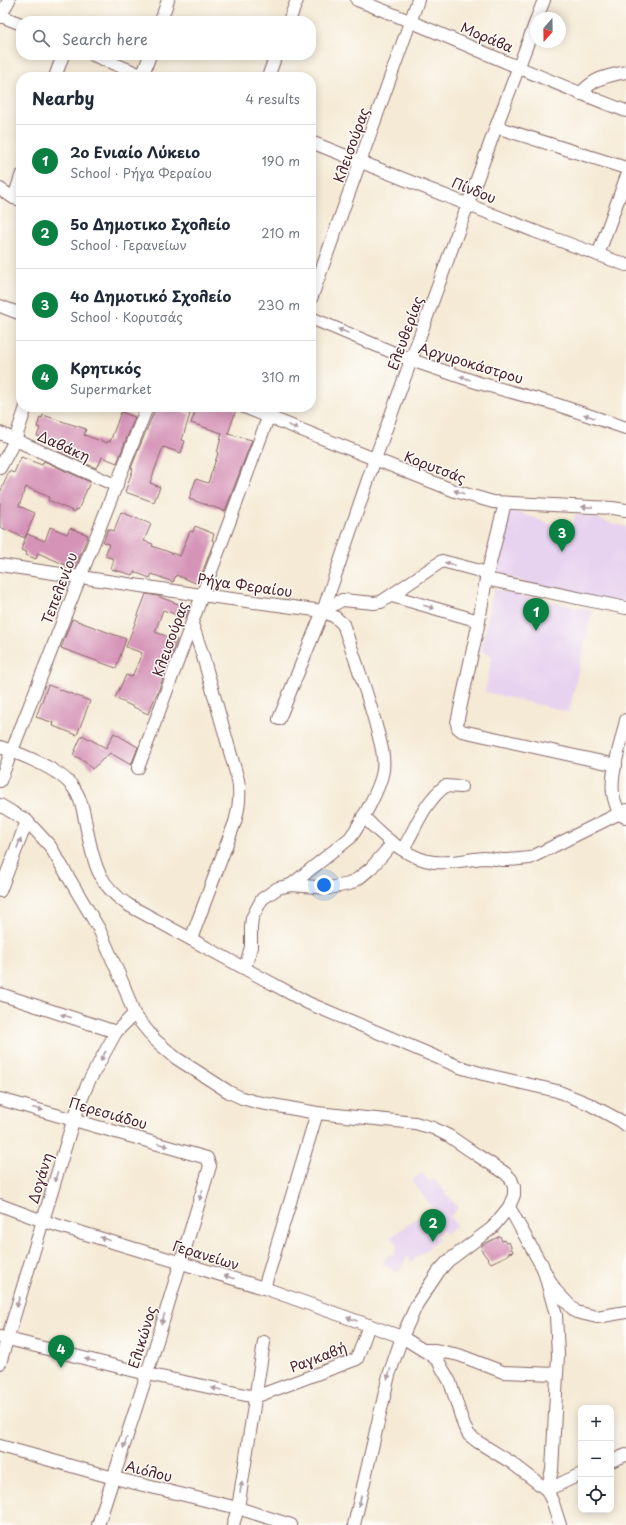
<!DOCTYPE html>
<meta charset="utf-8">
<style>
body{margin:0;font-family:"Playpen Sans",sans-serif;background:#f2f2f3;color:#1f2937}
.controls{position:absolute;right:12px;bottom:12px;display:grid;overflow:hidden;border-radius:8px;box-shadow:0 2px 10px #0003}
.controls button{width:36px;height:36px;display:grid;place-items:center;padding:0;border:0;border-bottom:1px solid #e0e1e3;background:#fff;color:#1f2937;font:20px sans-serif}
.compass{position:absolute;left:530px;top:12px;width:36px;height:36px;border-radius:50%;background:#fff;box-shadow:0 2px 10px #0003;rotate:200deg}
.you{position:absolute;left:324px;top:885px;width:14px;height:14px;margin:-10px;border:3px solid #fff;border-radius:50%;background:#1a73e8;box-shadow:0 0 0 6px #1a73e833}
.badge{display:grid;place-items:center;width:26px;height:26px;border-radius:50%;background:#0b8043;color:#fff;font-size:13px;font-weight:700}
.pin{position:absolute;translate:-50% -33px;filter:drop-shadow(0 1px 2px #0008)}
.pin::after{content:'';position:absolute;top:21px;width:14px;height:12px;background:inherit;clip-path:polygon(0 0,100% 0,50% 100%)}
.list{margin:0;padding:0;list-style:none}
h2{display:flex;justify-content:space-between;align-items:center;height:52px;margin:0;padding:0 16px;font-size:17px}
h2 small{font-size:13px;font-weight:400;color:#747a83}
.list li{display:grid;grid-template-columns:26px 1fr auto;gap:12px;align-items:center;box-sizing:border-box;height:72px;padding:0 16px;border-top:1px solid #e0e1e3}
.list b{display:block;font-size:15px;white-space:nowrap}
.list p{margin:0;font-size:13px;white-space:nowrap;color:#747a83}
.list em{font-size:13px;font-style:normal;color:#747a83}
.icon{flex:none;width:22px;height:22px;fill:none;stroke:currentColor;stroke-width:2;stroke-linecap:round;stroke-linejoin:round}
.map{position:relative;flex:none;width:626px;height:1525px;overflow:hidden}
.search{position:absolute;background:#fff;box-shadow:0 2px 10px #0003;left:16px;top:16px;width:300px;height:44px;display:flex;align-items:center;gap:10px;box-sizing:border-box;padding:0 14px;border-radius:16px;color:#747a83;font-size:15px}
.panel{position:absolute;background:#fff;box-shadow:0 2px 10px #0003;left:16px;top:72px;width:300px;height:340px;border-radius:16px}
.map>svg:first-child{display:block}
</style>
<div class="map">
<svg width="626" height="1525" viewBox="0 0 626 1525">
<rect width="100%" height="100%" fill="#fdfcf7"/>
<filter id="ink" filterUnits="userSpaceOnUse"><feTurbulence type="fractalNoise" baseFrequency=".025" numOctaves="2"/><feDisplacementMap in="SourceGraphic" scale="8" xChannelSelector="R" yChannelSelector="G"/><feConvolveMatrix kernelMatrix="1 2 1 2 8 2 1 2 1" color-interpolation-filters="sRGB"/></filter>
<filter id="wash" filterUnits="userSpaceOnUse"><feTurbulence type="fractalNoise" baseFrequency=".012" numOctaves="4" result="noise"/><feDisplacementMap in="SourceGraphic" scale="16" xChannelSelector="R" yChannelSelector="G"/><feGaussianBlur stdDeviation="0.9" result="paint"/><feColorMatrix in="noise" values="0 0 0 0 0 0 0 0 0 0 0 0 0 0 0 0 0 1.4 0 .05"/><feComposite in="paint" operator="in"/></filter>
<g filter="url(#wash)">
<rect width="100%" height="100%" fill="#f5ead5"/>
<g fill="#e7d2ef">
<polygon points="509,509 570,531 576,513 626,527 626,605 556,590 494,573"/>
<polygon points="494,589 592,611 569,712 485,692 492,657 490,654 481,651"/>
<polygon points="422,1173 430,1182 434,1179 458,1208 449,1217 457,1226 446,1234 443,1230 437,1235 440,1239 411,1262 407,1257 398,1273 383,1264 388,1254 391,1255 394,1254 397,1245 391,1237 421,1215 424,1219 435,1211 412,1181"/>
</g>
<g id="blocks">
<g fill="#d593b7">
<polygon points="156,407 169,407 190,414 182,440 185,441 181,453 163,447 150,483 160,487 154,502 125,492 133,469 131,468"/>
<polygon points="197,407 237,407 228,434 252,440 225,511 189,499 196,479 208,483 218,453 217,453 222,433 191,423"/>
<polygon points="121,412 135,417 117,463 102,457 99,465 98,464 96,468 59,452 62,445 37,436 40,428 37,427 40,417 42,418 43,415 86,429 84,435 107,443 108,441 110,442"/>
<polygon points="21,457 42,465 44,461 90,482 78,510 76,509 75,512 48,500 49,497 26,487 19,506 35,513 25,538 0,527 0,493 9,471 14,473"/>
<polygon points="121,512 151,524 144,541 153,544 152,546 180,556 190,531 193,532 195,526 214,534 212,540 214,541 198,584 176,575 173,582 152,574 150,578 134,572 133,575 111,569 114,559 105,556 109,544 103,542 108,529 114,531"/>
<polygon points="50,527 67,534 70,528 88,535 75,569 38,553 36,559 26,555 27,552 21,550 27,534 45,541"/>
<polygon points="146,594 157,596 189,608 186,618 163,610 155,632 177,640 159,689 148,714 115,698 126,675 132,677 142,653 126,647"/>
<polygon points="72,619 126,639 116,668 61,648"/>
<polygon points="48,685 90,701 77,735 53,726 54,723 36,717"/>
<polygon points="114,733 138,747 131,765 110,753 92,769 85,761 73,755 82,735 106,748"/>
<polygon points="500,1236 502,1241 504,1240 506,1243 509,1242 513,1252 508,1253 508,1255 491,1263 481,1250 482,1245"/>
</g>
</g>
</g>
<g filter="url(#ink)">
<use href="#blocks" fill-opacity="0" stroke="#866666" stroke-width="1"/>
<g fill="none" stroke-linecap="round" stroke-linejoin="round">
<g stroke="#866666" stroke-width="14">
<g id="minor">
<path d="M357,0c91,35 178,77 269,111"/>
<polyline points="1,16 21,24"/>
<polyline points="0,17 9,0"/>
<polyline points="537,18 544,0"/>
<polyline points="161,21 168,0"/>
<polyline points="289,21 297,0"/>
<polyline points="93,55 146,77"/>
<polyline points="55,77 63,55"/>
<polyline points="142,77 150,55"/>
<polyline points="268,77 276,55"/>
<path d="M580,94c14,-16 26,-18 46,-22"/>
<polyline points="496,127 626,168"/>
<polyline points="311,142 534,231 626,265"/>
<polyline points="0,189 14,198 21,200"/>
<polyline points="14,198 21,176"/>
<polyline points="598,255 626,178"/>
<polyline points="311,299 418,0"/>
<polyline points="0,306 21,314"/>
<polyline points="311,318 411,360 479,383 555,404 626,428"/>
<polyline points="244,407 455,491 493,502 612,508 626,510"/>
<polyline points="0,433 117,486"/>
<polyline points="0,468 15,440 26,407"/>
<polyline points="505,503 486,579 479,621 457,723 458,728 462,731 616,765"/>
<polyline points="0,565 201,595 323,611 342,600 374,603 381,602 442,561 488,573"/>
<polyline points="486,579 626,608"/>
<polyline points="392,596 479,621"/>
<polyline points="323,611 375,459 496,127 536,21"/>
<path d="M279,719l44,-108 12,6 8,7c11,32 23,65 32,98 4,16 10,32 8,48 -2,17 -23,55 -33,68l-59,47"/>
<path d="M0,747c21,7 59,22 72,39 8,9 11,22 13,34 8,38 10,64 45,86l178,97 152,64 23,7 74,17 32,13 32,17 5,4"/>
<polyline points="138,768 272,407"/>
<polyline points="0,781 147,407"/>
<polyline points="0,805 27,821 50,846 99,929 124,986 134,1014 154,1039 176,1058 229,1092 242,1098 256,1102 317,1113 415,1123 433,1128 449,1136 477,1155 505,1173 511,1179 514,1187 514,1195 509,1207 492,1228 448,1261 439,1271 417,1304 402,1337 389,1375 354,1525"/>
<path d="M363,816c17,18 45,43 71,46 17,2 34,-3 50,-4 6,0 12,1 18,2 10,0 19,-1 28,-2l96,-48"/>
<path d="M625,817l-6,-3c-2,-7 -5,-13 -6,-21 -3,-19 9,-53 13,-73"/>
<path d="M403,849c14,-23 20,-45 42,-63l16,1"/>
<polyline points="0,891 27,821"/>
<path d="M191,939l44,-117c4,-14 6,-27 3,-42l-36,-127 -10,-29"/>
<polyline points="245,968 251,947 251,927 252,918 262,899 278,888 291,885 329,888 349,884 359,878 371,868 393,843"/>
<polyline points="0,994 116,1032"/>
<polyline points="0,1099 207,1158 210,1166 147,1374 98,1525"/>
<polyline points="0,1205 43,1221 264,1288 402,1337 431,1355 438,1361 450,1382 464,1426 469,1435 478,1442 512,1463 547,1490 553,1503 560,1525"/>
<polyline points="509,1207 555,1290 576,1312 597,1317 626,1312"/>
<polyline points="542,1264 556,1315 558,1355 552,1470 547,1490"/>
<polyline points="264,1288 317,1113"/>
<polyline points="0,1337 147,1374 255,1397"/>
<polyline points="423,1350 435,1350 459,1355 503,1372 556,1374"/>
<polyline points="0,1363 74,1118 88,1083 116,1032 134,1014"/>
<polyline points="255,1397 357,1359 369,1325"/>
<polyline points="0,1446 114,1478 238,1508 291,1525"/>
<polyline points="611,1461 626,1455"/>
<polyline points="547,1490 581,1474"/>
<polyline points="233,1525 238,1508 264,1342"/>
</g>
</g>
<use href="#minor" stroke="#fff" stroke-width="12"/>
</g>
<defs><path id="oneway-solid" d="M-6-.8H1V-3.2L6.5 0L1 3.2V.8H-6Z"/></defs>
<g fill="#ae9aa0">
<use href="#oneway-solid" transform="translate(343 331) rotate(-157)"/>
<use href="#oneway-solid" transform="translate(465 378) rotate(-161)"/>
<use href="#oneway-solid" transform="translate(589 416) rotate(-161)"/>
<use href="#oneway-solid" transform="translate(293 427) rotate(21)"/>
<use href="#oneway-solid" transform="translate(459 492) rotate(-161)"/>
<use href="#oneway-solid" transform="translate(587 507) rotate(-177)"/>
<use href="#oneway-solid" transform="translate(450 564) rotate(-165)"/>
<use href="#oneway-solid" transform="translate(429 607) rotate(16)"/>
<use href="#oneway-solid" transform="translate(19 843) rotate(-69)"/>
<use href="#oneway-solid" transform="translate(66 1016) rotate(-162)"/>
<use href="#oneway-solid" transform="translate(103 1056) rotate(119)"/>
<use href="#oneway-solid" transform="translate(38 1109) rotate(15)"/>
<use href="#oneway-solid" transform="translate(163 1145) rotate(16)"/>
<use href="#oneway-solid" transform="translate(56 1177) rotate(107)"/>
<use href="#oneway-solid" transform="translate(201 1195) rotate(107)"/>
<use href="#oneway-solid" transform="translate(105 1239) rotate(-163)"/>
<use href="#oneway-solid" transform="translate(229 1277) rotate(-162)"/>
<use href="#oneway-solid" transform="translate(18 1302) rotate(107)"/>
<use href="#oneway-solid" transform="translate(163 1319) rotate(107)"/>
<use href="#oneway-solid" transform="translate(352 1319) rotate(-161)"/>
<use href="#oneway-solid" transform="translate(90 1360) rotate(-166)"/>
<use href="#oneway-solid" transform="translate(389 1374) rotate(107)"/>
<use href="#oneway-solid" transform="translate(217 1389) rotate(-168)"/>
<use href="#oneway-solid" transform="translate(125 1443) rotate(108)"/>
<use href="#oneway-solid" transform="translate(241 1487) rotate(-81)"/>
<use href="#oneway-solid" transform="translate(360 1501) rotate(103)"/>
</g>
</g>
<g text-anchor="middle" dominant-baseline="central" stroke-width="3" stroke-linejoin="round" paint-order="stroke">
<g font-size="14" fill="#4a1f2b" stroke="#fdfcf7">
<text transform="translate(487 37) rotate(23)">Μοράβα</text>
<text transform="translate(351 145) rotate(-70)">Κλεισούρας</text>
<text transform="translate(474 190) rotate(22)">Πίνδου</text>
<text transform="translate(405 333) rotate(-70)">Ελευθερίας</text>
<text transform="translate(471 363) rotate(17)">Αργυροκάστρου</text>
<text transform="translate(64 446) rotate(24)">Δαβάκη</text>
<text transform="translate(435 467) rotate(21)">Κορυτσάς</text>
<text transform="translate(245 585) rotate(8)">Ρήγα Φεραίου</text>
<text transform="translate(59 588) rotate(-69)">Τεπελενίου</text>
<text transform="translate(170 639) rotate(-70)">Κλεισούρας</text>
<text transform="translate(108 1113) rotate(16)">Περεσιάδου</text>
<text transform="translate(40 1178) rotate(-73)">Δογάνη</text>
<text transform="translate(206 1255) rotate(17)">Γερανείων</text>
<text transform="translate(142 1337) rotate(-73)">Ελικώνος</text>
<text transform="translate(318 1357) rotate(-21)">Ραγκαβή</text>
<text transform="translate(149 1471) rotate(14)">Αιόλου</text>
</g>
</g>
</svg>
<div class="controls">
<button>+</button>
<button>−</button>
<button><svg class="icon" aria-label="locate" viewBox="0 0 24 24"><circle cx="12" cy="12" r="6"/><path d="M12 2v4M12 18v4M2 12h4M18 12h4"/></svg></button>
</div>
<svg class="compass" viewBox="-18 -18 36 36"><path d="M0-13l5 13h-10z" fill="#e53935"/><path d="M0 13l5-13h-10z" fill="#747a83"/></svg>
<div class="you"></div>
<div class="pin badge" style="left:536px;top:631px">1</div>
<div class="pin badge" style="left:433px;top:1242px">2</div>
<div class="pin badge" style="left:562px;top:552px">3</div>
<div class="pin badge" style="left:61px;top:1368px">4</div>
<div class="search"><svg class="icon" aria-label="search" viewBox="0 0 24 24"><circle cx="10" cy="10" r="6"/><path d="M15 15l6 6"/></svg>Search here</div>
<section class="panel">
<h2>Nearby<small>4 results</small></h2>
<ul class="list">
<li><span class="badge">1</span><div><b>2ο Ενιαίο Λύκειο</b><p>School · Ρήγα Φεραίου</p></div><em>190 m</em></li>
<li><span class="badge">2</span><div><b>5o Δημοτικο Σχολείο</b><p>School · Γερανείων</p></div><em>210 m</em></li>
<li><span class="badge">3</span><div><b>4ο Δημοτικό Σχολείο</b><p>School · Κορυτσάς</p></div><em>230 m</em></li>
<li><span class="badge">4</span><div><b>Κρητικός</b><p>Supermarket</p></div><em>310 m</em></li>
</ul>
</section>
</div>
